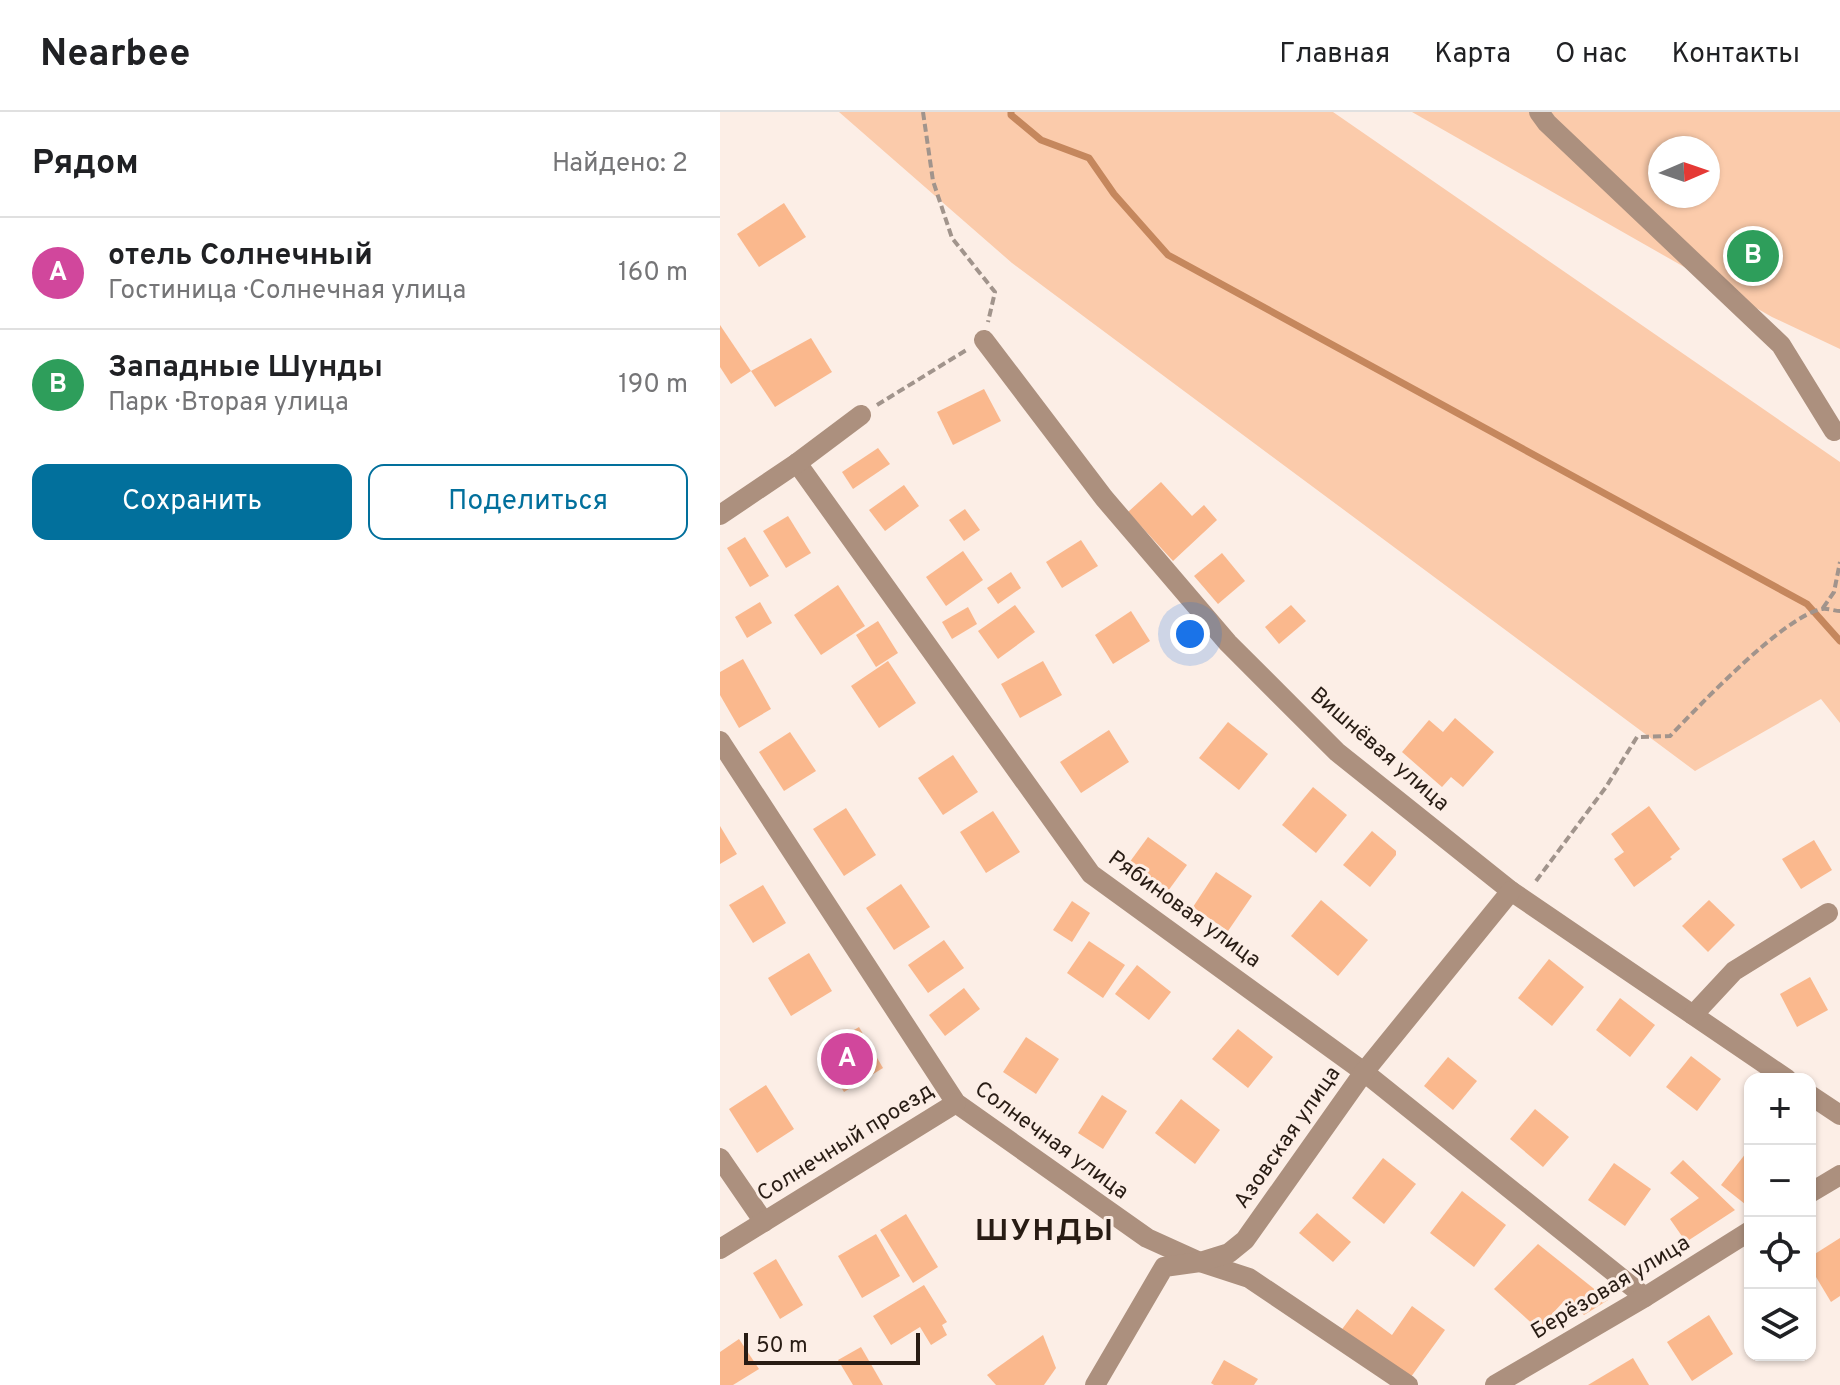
<!DOCTYPE html>
<html lang="ru">
<meta charset="utf-8">
<style>
body{margin:0;font-family:Overpass,sans-serif;background:#f6f6f6;color:#202124}
.controls{position:absolute;right:24px;bottom:24px;display:grid;overflow:hidden;border-radius:16px;box-shadow:0 2px 6px #0004}
.controls button{width:72px;height:72px;display:grid;place-items:center;padding:0;border:0;border-bottom:2px solid #e0e0e0;background:#fff;color:#202124;font:40px sans-serif}
.compass{position:absolute;left:928px;top:24px;width:72px;height:72px;border-radius:50%;background:#fff;box-shadow:0 2px 6px #0004;rotate:88deg}
.scale{position:absolute;left:24px;bottom:20px;width:176px;box-sizing:border-box;padding-left:8px;border:4px solid #281c14;border-top:0;font-size:22px;line-height:28px;white-space:nowrap;color:#281c14;-webkit-text-stroke:6px #fceee6;paint-order:stroke}
.you{position:absolute;left:470px;top:522px;width:28px;height:28px;margin:-20px;border:6px solid #fff;border-radius:50%;background:#1a73e8;box-shadow:0 0 0 12px #1a73e833}
.badge{display:grid;place-items:center;width:52px;height:52px;border-radius:50%;background:#02709c;color:#fff;font-size:26px;font-weight:700}
.pin{position:absolute;translate:-50% -50%;border:4px solid #fff;box-shadow:0 2px 8px #0006}
.list{margin:0;padding:0;list-style:none}
h2{display:flex;justify-content:space-between;align-items:center;height:104px;margin:0;padding:0 32px;font-size:34px}
h2 small{font-size:26px;font-weight:400;color:#757577}
.list li{display:grid;grid-template-columns:52px 1fr auto;gap:24px;align-items:center;box-sizing:border-box;height:112px;padding:0 32px;border-top:2px solid #e0e0e0}
.list b{display:block;font-size:30px;white-space:nowrap}
.list p{margin:0;font-size:26px;white-space:nowrap;color:#757577}
.list em{font-size:26px;font-style:normal;color:#757577}
.actions{display:flex;gap:16px;padding:24px 32px}
.actions a{flex:1;padding:18px 0;border:2px solid #02709c;border-radius:16px;text-align:center;font-size:28px;color:#02709c}
.actions .main{background:#02709c;color:#fff}
.icon{flex:none;width:44px;height:44px;fill:none;stroke:currentColor;stroke-width:2;stroke-linecap:round;stroke-linejoin:round}
.map{position:relative;flex:none;width:1120px;height:1273px;overflow:hidden}
header{display:flex;align-items:center;gap:48px;box-sizing:border-box;height:112px;padding:0 40px;background:#fff;border-bottom:2px solid #e0e0e0}
header strong{font-size:38px}
nav{display:flex;gap:44px;margin-inline-start:auto;font-size:28px}
main{display:flex}
aside{flex:1;background:#fff}
.map>svg:first-child{display:block}
</style>
<header>
<strong>Nearbee</strong>
<nav><a>Главная</a><a>Карта</a><a>О нас</a><a>Контакты</a></nav>
</header>
<main>
<aside>
<h2>Рядом<small>Найдено: 2</small></h2>
<ul class="list">
<li><span class="badge" style="background:#d1479c">A</span><div><b>отель Солнечный</b><p>Гостиница · Солнечная улица</p></div><em>160 m</em></li>
<li><span class="badge" style="background:#2e9e5b">B</span><div><b>Западные Шунды</b><p>Парк · Вторая улица</p></div><em>190 m</em></li>
</ul>
<div class="actions"><a class="main">Сохранить</a><a>Поделиться</a></div>
</aside>
<div class="map">
<svg width="1120" height="1273" viewBox="0 0 1120 1273">
<rect width="100%" height="100%" fill="#fceee6"/>
<g fill="#fbcbab" fill-rule="evenodd">
<polygon points="119,0 613,0 1120,350 1120,611 1101,587 975,659 292,151"/>
<path d="M692,0h428v237l-68,-32zM940,36h48v48h-48z"/>
</g>
<g fill="none" stroke-linecap="round" stroke-linejoin="round">
<polyline stroke="#c5875d" stroke-width="7" points="291,0 291,3 321,28 369,46 394,82 448,143 1087,492 1120,529"/>
</g>
<g fill="#fab88d">
<polygon points="64,91 86,125 39,155 17,122"/>
<polygon points="0,213 31,259 11,272 0,255"/>
<polygon points="91,226 112,260 55,295 31,259"/>
<polygon points="264,277 281,309 233,333 217,300"/>
<polygon points="158,336 170,352 133,377 122,360"/>
<polygon points="441,370 472,404 484,393 497,408 453,449 408,400"/>
<polygon points="184,373 199,394 165,419 149,398"/>
<polygon points="245,397 260,418 244,429 229,408"/>
<polygon points="68,404 91,441 66,456 43,419"/>
<polygon points="25,425 49,464 30,475 7,436"/>
<polygon points="361,428 378,454 342,476 326,450"/>
<polygon points="243,439 263,468 226,494 206,465"/>
<polygon points="502,441 525,469 498,492 474,464"/>
<polygon points="291,460 301,476 278,492 267,476"/>
<polygon points="118,473 145,514 101,543 74,503"/>
<polygon points="40,490 52,511 27,526 15,505"/>
<polygon points="295,493 315,520 278,547 258,519"/>
<polygon points="571,493 586,509 559,532 545,515"/>
<polygon points="248,495 257,512 232,527 222,510"/>
<polygon points="411,499 430,529 393,552 375,523"/>
<polygon points="158,509 178,541 156,555 136,523"/>
<polygon points="23,547 51,597 19,616 0,583 0,560"/>
<polygon points="168,549 196,591 159,616 131,574"/>
<polygon points="323,549 342,583 300,606 281,572"/>
<polygon points="735,606 774,640 743,675 731,665 722,675 682,640 709,608 723,620"/>
<polygon points="508,610 548,642 519,678 479,646"/>
<polygon points="389,618 409,650 361,681 340,650"/>
<polygon points="70,620 96,659 64,679 39,640"/>
<polygon points="233,643 258,680 223,703 198,666"/>
<polygon points="593,675 627,703 596,741 562,713"/>
<polygon points="929,694 960,737 950,745 952,747 914,775 894,747 904,740 891,722"/>
<polygon points="126,696 156,743 124,764 93,717"/>
<polygon points="273,699 300,740 266,761 240,720"/>
<polygon points="0,714 17,742 0,752"/>
<polygon points="652,719 676,739 676,743 650,775 623,753"/>
<polygon points="428,725 467,753 448,779 409,751"/>
<polygon points="1094,728 1112,758 1081,777 1062,747"/>
<polygon points="496,760 532,784 508,819 473,795"/>
<polygon points="181,772 210,815 174,838 146,796"/>
<polygon points="43,773 66,811 33,831 9,793"/>
<polygon points="601,788 648,828 618,864 571,824"/>
<polygon points="989,788 1015,813 988,840 962,814"/>
<polygon points="352,789 370,801 352,830 333,818"/>
<polygon points="224,828 244,856 208,881 188,853"/>
<polygon points="369,829 405,853 383,886 347,861"/>
<polygon points="89,841 112,879 71,904 48,866"/>
<polygon points="829,847 864,875 832,914 798,886"/>
<polygon points="417,853 451,880 429,908 395,882"/>
<polygon points="1090,865 1108,898 1077,915 1060,882"/>
<polygon points="244,876 260,897 225,924 209,903"/>
<polygon points="900,886 935,913 910,945 876,918"/>
<polygon points="139,915 163,956 124,980 99,939"/>
<polygon points="518,917 553,945 528,976 492,947"/>
<polygon points="306,925 339,947 316,982 283,960"/>
<polygon points="971,944 1001,967 977,999 946,975"/>
<polygon points="728,945 757,969 733,998 704,974"/>
<polygon points="46,973 74,1017 37,1041 9,997"/>
<polygon points="382,983 407,999 383,1037 358,1021"/>
<polygon points="461,987 500,1018 475,1052 435,1021"/>
<polygon points="815,997 849,1025 823,1055 790,1027"/>
<polygon points="1030,1036 1030,1096 1001,1073"/>
<polygon points="663,1046 696,1072 664,1112 632,1086"/>
<polygon points="963,1048 1015,1098 966,1130 950,1107 979,1086 950,1061"/>
<polygon points="894,1051 931,1077 905,1114 868,1088"/>
<polygon points="742,1079 786,1113 754,1155 710,1121"/>
<polygon points="597,1101 631,1130 613,1150 579,1121"/>
<polygon points="186,1102 218,1155 193,1171 160,1118"/>
<polygon points="156,1122 180,1164 142,1186 118,1144"/>
<polygon points="1120,1126 1120,1184 1111,1190 1090,1155 1090,1145"/>
<polygon points="818,1132 888,1188 864,1203 846,1187 818,1217 774,1177"/>
<polygon points="56,1147 83,1193 60,1207 33,1161"/>
<polygon points="204,1173 227,1210 222,1213 227,1223 211,1233 200,1215 171,1233 153,1204"/>
<polygon points="692,1194 725,1218 688,1269 620,1220 637,1197 672,1223"/>
<polygon points="989,1203 1013,1242 972,1269 947,1230"/>
<polygon points="323,1223 336,1256 324,1273 276,1273 267,1263"/>
<polygon points="19,1227 39,1257 13,1273 0,1273 0,1240"/>
<polygon points="141,1235 163,1273 133,1273 118,1248"/>
<polygon points="913,1246 929,1273 868,1273"/>
<polygon points="504,1248 538,1267 534,1273 494,1273 491,1271"/>
</g>
<g fill="none" stroke-linecap="round" stroke-linejoin="round">
<g stroke="#a1948c" stroke-width="4" stroke-dasharray="8 4" stroke-linecap="butt">
<polyline points="203,0 213,69 232,126 275,180 268,210"/>
<polyline points="157,293 248,237"/>
<polyline points="1103,496 1114,480 1120,450"/>
<path d="M816,769l70,-94 31,-50 33,-1c29,-30 114,-120 152,-127 5,-1 13,2 18,2"/>
</g>
<g stroke="#ac907e" stroke-width="20">
<polyline points="819,0 827,11 1061,233 1114,319"/>
<polyline points="264,228 384,386 508,531 617,640 791,779 1067,967"/>
<polyline points="77,351 371,762 644,960 925,1185"/>
<polyline points="0,403 77,351 141,303"/>
<polyline points="0,629 236,991 427,1126 480,1150 529,1166 688,1273"/>
<polyline points="973,903 1014,859 1108,801"/>
<polyline points="1090,983 1120,1003"/>
<polyline points="0,1046 44,1110"/>
<polyline points="1090,1081 1120,1063"/>
<polyline points="0,1137 236,991"/>
<polyline points="375,1273 444,1155 480,1150 509,1141 525,1128 644,960 791,779"/>
<polyline points="775,1273 925,1185 1030,1119"/>
</g>
</g>
<g text-anchor="middle" dominant-baseline="central" stroke-width="6" stroke-linejoin="round" paint-order="stroke">
<g font-size="22" fill="#281c14" stroke="#fceee6">
<text transform="translate(659 638) rotate(41)">Вишнёвая улица</text>
<text transform="translate(464 798) rotate(36)">Рябиновая улица</text>
<text transform="translate(568 1026) rotate(-55)">Азовская улица</text>
<text transform="translate(331 1029) rotate(36)">Солнечная улица</text>
<text transform="translate(126 1031) rotate(-32)">Солнечный проезд</text>
<text transform="translate(891 1176) rotate(-31)">Берёзовая улица</text>
</g>
<g font-size="30" font-weight="bold" letter-spacing="2" fill="#281c14" stroke="#fceee6">
<text x="325" y="1120">ШУНДЫ</text>
</g>
</g>
</svg>
<div class="controls">
<button>+</button>
<button>−</button>
<button><svg class="icon" aria-label="locate" viewBox="0 0 24 24"><circle cx="12" cy="12" r="6"/><path d="M12 2v4M12 18v4M2 12h4M18 12h4"/></svg></button>
<button><svg class="icon" aria-label="layers" viewBox="0 0 24 24"><path d="M12 4l9 5-9 5-9-5zM3 14l9 5 9-5"/></svg></button>
</div>
<svg class="compass" viewBox="-18 -18 36 36"><path d="M0-13l5 13h-10z" fill="#e53935"/><path d="M0 13l5-13h-10z" fill="#757577"/></svg>
<div class="scale">50 m</div>
<div class="you"></div>
<div class="pin badge" style="left:127px;top:947px;background:#d1479c">A</div>
<div class="pin badge" style="left:1033px;top:144px;background:#2e9e5b">B</div>
</div>
</main>
